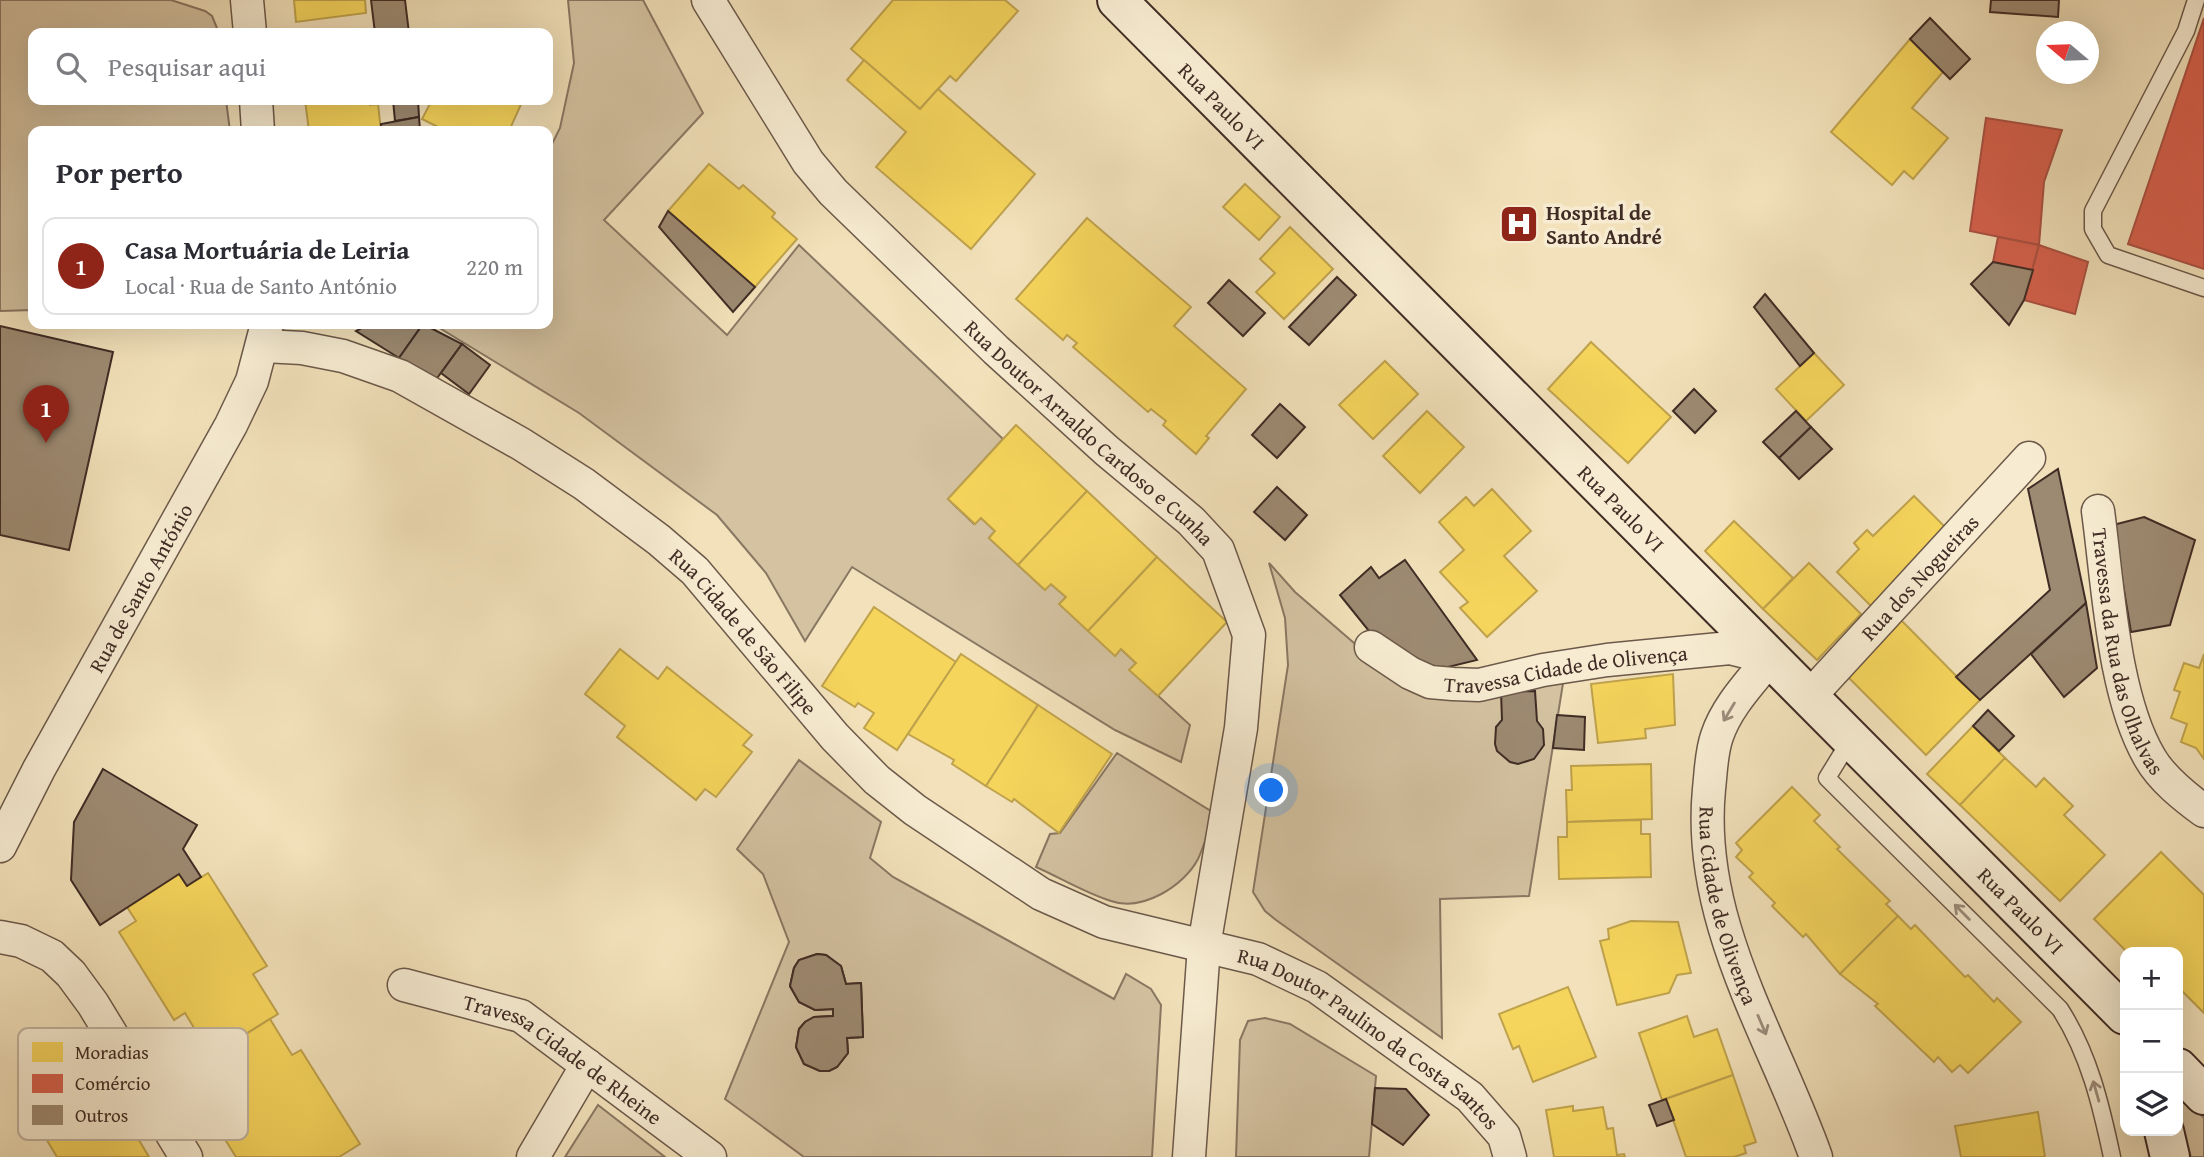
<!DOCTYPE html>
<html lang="pt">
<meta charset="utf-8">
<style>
body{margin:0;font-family:"Gentium Book Plus",serif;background:#f2f2f3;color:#2b2b33}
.controls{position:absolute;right:21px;bottom:21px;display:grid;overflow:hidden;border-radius:14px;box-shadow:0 7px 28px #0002}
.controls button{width:63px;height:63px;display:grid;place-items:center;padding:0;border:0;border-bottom:2px solid #e1e1e2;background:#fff;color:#2b2b33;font:35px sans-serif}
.compass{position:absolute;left:2036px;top:21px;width:63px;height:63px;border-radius:50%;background:#fff;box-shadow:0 7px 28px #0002;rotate:289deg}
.you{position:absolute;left:1272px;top:791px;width:24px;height:24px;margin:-18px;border:5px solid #fff;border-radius:50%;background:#1a73e8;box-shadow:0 0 0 10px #1a73e833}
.badge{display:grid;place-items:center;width:46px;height:46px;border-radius:50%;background:#8f2418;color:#fff;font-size:23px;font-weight:700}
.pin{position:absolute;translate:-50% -58px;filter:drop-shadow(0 2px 4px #0008)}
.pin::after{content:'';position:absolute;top:37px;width:24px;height:21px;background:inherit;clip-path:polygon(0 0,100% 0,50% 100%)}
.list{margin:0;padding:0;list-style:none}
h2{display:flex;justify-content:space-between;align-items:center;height:91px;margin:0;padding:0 28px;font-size:30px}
h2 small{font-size:23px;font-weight:400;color:#7c7c81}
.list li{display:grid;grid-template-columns:46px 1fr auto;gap:21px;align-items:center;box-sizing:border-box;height:98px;margin:0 14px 14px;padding:0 14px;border:2px solid #e1e1e2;border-radius:14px}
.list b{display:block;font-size:26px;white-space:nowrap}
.list p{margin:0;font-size:23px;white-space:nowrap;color:#7c7c81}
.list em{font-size:23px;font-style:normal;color:#7c7c81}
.icon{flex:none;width:38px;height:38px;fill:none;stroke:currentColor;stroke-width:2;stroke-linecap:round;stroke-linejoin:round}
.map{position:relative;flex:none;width:2204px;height:1157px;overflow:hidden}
.search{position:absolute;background:#fff;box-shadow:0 7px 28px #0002;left:28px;top:28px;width:525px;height:77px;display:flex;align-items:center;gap:18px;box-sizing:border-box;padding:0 24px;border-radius:14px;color:#7c7c81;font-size:26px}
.panel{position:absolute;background:#fff;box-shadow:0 7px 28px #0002;left:28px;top:126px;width:525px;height:203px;border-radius:14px}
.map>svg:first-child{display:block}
</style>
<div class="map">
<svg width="2204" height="1157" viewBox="0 0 2204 1157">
<rect width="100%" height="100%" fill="#f2e1ba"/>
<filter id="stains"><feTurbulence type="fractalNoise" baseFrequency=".00286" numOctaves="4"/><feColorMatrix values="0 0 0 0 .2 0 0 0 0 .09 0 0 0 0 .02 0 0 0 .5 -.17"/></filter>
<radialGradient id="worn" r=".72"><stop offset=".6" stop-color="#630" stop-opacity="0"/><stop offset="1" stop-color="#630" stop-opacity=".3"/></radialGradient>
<g fill="#d4c2a1" stroke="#8a7763" stroke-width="2">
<polygon points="0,0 171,0 205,11 212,16 219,33 33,33 33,100 226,100 230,131 33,131 33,310 0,311"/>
<polygon points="568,0 643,0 703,113 604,220 727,335 799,245 1003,439 948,499 974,524 981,518 995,531 989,538 1044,589 1051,584 1066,597 1060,604 1115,655 1121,649 1136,663 1130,670 1190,725 1181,762 1115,730 852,567 805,641 766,573 717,515 579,413 433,324 548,324 548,152 560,128 574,63"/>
<polygon points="1269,563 1295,592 1383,668 1564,677 1529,896 1440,899 1442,1038 1276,920 1265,911 1253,892 1288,665 1285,618"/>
<path d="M1117,753l97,60c-5,16 -9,31 -16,46 -14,27 -56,53 -87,42 -26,-8 -50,-23 -75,-34l14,-33 10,-1z"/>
<polygon points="799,760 881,822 870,858 893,877 1114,999 1126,974 1151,989 1161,1005 1152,1157 804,1157 725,1099 789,942 763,874 737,849"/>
<polygon points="1265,1018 1290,1024 1376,1076 1369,1157 1236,1157 1240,1040 1248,1021"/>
<polygon points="2178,1091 2204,1118 2204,1157 2191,1157 2178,1114"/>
<polygon points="598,1105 665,1157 565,1157"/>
</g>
<g fill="#f6d55c" stroke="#bfa24c" stroke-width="2">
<polygon points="294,0 365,0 366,13 296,22"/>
<polygon points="893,0 1005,0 1018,11 956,81 950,76 920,109 851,49"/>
<polygon points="1910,39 1943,72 1912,108 1948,138 1913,179 1904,171 1892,185 1831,132"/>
<polygon points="864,60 920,109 938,89 1035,174 971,249 876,167 906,132 847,80"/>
<polygon points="305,100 369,100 370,105 378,104 381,131 309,131"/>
<polygon points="432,100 523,100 509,131 446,131 422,119"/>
<polygon points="709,164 739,189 743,185 775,213 772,217 797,239 755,287 668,211"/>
<polygon points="1245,184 1280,217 1259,240 1223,207"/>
<polygon points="1087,218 1191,307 1174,326 1246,389 1206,436 1209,438 1196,454 1163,425 1166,421 1151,409 1148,412 1073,347 1077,343 1067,335 1063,340 1016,299"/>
<polygon points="1290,227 1333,269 1284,319 1256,292 1275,273 1260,259"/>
<polygon points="1591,342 1671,417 1628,463 1548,389"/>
<polygon points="1814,353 1844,385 1806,421 1776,389"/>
<polygon points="1385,361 1418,394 1373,439 1339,405"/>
<polygon points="1427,411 1464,447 1420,493 1383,456"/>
<polygon points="1016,425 1087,491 1018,565 989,538 995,531 981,518 975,524 948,499"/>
<polygon points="1492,489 1531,531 1504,556 1537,591 1487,637 1460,608 1468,602 1440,572 1464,550 1439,522 1466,497 1474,506"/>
<polygon points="1087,491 1157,557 1088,631 1059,604 1066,597 1051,584 1045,590 1018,565"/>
<polygon points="1914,496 1950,532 1873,608 1837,572 1859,549 1854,543 1867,530 1873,536"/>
<polygon points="1734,521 1793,578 1763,609 1705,551"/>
<polygon points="1157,557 1227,622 1158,696 1129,670 1136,663 1121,649 1115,656 1088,631"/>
<polygon points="1809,563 1861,614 1817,660 1763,609"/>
<polygon points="874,607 956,662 897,750 864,728 874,713 858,703 855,707 822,686"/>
<polygon points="1900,619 1980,700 1926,755 1845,674"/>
<polygon points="620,649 658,679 667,667 752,735 743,745 752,752 716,797 705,789 696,800 617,737 625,726 585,694"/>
<polygon points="961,654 1038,705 986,786 952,764 954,760 908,734"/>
<polygon points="2204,654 2204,759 2196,748 2181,742 2187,724 2171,718 2180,692 2174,690 2184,663 2199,668"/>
<polygon points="1673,674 1675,725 1645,729 1646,738 1598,743 1591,684"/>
<polygon points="1038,705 1112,754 1059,833 1014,799 1012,802 986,786"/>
<polygon points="1973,726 2005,758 1960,805 1927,774"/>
<polygon points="2005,758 2036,787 2044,778 2073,806 2064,815 2105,855 2060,901 1960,805"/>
<polygon points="1651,764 1652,819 1567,822 1566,790 1572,790 1571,766"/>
<polygon points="1792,787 1820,815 1814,821 1840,847 1837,849 1890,901 1886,904 1898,916 1840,974 1806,934 1803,937 1772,906 1775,903 1749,877 1753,873 1736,857 1742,850 1736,843"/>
<polygon points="1641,820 1641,834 1650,834 1651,877 1559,879 1558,837 1567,837 1567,822"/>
<polygon points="2161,852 2204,895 2204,1013 2178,987 2178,952 2127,952 2094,919"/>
<polygon points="208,873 267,966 253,974 278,1014 211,1056 185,1013 174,1020 119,932 136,921 127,907 179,874 187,886"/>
<polygon points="1898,916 1911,929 1915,925 1965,977 1968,975 1994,1002 1997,998 2021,1022 1968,1073 1960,1065 1952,1072 1938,1057 1934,1062 1875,1006 1878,1004 1840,974"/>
<polygon points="1631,921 1678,922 1691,973 1677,975 1669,993 1617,1005 1600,941 1609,939 1608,929"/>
<polygon points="1568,987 1596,1057 1533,1082 1519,1046 1513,1049 1499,1014"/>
<polygon points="1687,1016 1694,1037 1717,1029 1733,1075 1662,1100 1639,1033"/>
<polygon points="270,1019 292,1055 301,1050 360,1144 339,1157 236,1157 210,1115 224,1106 198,1064"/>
<polygon points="98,1071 149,1157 57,1157 30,1112"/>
<polygon points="1733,1075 1756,1142 1744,1146 1746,1153 1734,1157 1686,1157 1666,1099"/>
<polygon points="1573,1106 1573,1111 1603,1107 1607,1129 1613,1128 1617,1155 1624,1154 1625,1157 1554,1157 1546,1110"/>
<polygon points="2038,1112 2045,1157 1961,1157 1955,1126"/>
</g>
<g fill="#d6604d" stroke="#a95041" stroke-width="2">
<polygon points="2204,18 2204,269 2128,244"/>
<polygon points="1986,118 2062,130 2044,182 2039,245 1970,231"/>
<polygon points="1998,237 2039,245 2033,270 1993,262"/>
<polygon points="2039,245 2088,262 2075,314 2024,300"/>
</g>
<g fill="#9d8a72" stroke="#402c25" stroke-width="2">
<polygon points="371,0 405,0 409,33 375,33"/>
<polygon points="1991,0 2059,0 2058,17 1990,12"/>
<polygon points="1930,18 1970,59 1950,79 1910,39"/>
<polygon points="393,100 418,100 419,117 395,121"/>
<polygon points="419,117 420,131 381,131 381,124"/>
<polygon points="668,211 755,287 733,312 659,227"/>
<polygon points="1993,262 2033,270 2024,300 2009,325 1971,284"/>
<polygon points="1337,277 1356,295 1309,345 1289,327"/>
<polygon points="1229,280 1265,313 1243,336 1208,303"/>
<polygon points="1765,294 1814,353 1800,366 1754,307"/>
<polygon points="369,324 413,324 420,328 399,358 356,331"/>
<polygon points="423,324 462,344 435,381 399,358"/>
<polygon points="0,326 113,352 69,550 0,535"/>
<polygon points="462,344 490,365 469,394 441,373"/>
<polygon points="1694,389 1716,411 1695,433 1673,411"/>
<polygon points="1280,404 1305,427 1277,458 1252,435"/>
<polygon points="1796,411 1811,427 1779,458 1763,442"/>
<polygon points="1811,427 1832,449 1799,479 1779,458"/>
<polygon points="2058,469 2086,603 1980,700 1956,677 2050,590 2028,489"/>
<polygon points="1277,487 1307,515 1285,540 1254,512"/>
<polygon points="2144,517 2195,540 2170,625 2131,632 2113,525"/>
<polygon points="1405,560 1477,660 1440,669 1399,656 1377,641 1340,595 1371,567 1379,578"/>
<polygon points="2086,603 2097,668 2064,697 2031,654"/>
<polygon points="1535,691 1537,721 1543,729 1544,745 1534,759 1518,764 1510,762 1497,751 1495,744 1496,727 1502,720 1501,692"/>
<polygon points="1988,710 2014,736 1999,751 1973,726"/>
<polygon points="1557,715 1585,717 1584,750 1553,748"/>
<polygon points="103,769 197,825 183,849 201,877 187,886 179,874 100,925 71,880 74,822"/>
<polygon points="817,954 826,955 841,966 846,984 861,983 863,1037 847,1038 848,1053 837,1067 829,1071 820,1071 804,1064 796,1047 799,1029 805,1022 814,1017 833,1016 833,1009 815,1010 799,1002 790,986 794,968 799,960"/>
<polygon points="817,954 826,955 841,966 846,984 861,983 863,1037 847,1038 848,1053 837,1067 829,1071 820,1071 804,1064 796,1047 799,1029 805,1022 814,1017 833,1016 833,1009 815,1010 799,1002 790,986 794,968 799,960"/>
<polygon points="1375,1088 1406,1089 1429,1115 1403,1145 1372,1124"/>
<polygon points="1666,1099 1674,1120 1657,1126 1649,1105"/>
</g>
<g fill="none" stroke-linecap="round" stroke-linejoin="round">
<g stroke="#6c594a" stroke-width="19">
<g id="lane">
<polyline points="2196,0 2186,31 2093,211 2093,229 2108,255 2204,288"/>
<path d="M1851,739l-24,39 233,231c29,45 41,96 52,148"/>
</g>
</g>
<g stroke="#6c594a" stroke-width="35">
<g id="street">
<polyline points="247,0 250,33"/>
<path id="s1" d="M708,0l100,162 25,30 163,158 110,100 85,71 27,29 31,85 -8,93 -37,218 -15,211"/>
<polyline points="256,100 258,131"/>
<path id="s2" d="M264,346l38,2 41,8 57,20 121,68 63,40 75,56 36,31 140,166 42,43 38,30 126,84 63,28 154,37 59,28 153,110 34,39 6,21"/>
<path id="s3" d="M2098,511c10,73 15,185 52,247 12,21 35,39 54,53"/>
<path id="s4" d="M1371,647l39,26 20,9 23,2 26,1 64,-15 64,-10 123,-12 40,10c-19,24 -43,48 -53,78 -6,17 -6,36 -8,53 -13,133 64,247 107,368"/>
<path id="s5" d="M1809,697l220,-239"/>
<path id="s6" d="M0,846l39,-77 192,-344 21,-44 15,-57"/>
<polyline points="0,937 21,941 52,956 71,974 93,1004 186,1157"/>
<path id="s7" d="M404,985l117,31 189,141"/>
<polyline points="533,1157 587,1065"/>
</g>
</g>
<g stroke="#402c25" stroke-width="42">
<g id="secondary">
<path id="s8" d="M1117,0l1008,1015"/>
<polyline points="2178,1068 2204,1095"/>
<polyline points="2164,1131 2170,1157"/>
</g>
</g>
<use href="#lane" stroke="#f7ecd2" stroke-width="16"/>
<use href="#street" stroke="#f7ecd2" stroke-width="32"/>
<use href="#secondary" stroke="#f7ecd2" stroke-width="38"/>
</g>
<defs><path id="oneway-shaft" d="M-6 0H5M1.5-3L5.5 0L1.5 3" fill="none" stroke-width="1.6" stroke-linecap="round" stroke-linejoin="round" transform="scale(1.75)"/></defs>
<g stroke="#9c8c7c">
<use href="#oneway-shaft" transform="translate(1729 712) rotate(121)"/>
<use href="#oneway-shaft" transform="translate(1962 912) rotate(-135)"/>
<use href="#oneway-shaft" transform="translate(1762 1025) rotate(67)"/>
<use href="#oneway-shaft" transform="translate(2096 1091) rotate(-106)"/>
</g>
<defs>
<g id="hospital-square" transform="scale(2.0125)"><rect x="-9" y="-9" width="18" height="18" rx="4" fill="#8f2418" stroke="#f7ecd2"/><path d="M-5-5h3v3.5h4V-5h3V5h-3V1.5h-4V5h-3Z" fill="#fff"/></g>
</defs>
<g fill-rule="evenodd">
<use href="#hospital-square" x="1519" y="224"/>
</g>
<g text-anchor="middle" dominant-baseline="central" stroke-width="7" stroke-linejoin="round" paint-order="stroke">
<g font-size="21" fill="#402c25" stroke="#f7ecd2">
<text stroke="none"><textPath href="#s8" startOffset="149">Rua Paulo VI</textPath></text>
<text stroke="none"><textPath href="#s1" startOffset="581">Rua Doutor Arnaldo Cardoso e Cunha</textPath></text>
<text stroke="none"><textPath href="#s8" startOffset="716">Rua Paulo VI</textPath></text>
<text stroke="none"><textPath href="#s5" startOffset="163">Rua dos Nogueiras</textPath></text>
<text stroke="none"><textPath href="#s6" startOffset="294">Rua de Santo António</textPath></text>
<text stroke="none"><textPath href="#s2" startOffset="572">Rua Cidade de São Filipe</textPath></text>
<text stroke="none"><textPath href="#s3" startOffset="144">Travessa da Rua das Olhalvas</textPath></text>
<text stroke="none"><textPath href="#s4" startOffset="206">Travessa Cidade de Olivença</textPath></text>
<text stroke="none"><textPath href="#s4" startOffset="681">Rua Cidade de Olivença</textPath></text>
<text stroke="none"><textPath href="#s8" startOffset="1283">Rua Paulo VI</textPath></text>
<text stroke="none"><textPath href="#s2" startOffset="1335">Rua Doutor Paulino da Costa Santos</textPath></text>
<text stroke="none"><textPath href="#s7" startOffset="178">Travessa Cidade de Rheine</textPath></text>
</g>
<g font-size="21" font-weight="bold" fill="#402c25" stroke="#f7ecd2" text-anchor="start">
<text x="1546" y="212">Hospital de<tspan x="1546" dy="24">Santo André</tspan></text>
</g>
</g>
<rect x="18" y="1028" width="230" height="112" rx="10" fill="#f7ecd2" stroke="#c0b29e" stroke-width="2"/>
<rect x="32" y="1042" width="31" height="20" fill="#f6d55c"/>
<rect x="32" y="1074" width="31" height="19" fill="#d6604d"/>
<rect x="32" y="1105" width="31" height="20" fill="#9d8a72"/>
<g font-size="19" fill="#402c25">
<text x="75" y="1059">Moradias</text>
<text x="75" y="1090">Comércio</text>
<text x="75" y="1122">Outros</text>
</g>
<rect width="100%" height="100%" filter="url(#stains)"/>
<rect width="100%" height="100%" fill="url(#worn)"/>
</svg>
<div class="controls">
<button>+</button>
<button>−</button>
<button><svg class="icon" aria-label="layers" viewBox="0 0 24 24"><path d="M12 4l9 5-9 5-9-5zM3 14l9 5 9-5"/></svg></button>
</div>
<svg class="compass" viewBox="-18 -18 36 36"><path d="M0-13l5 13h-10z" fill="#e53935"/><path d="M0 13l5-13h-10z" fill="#7c7c81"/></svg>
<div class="you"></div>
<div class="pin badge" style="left:46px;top:443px">1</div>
<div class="search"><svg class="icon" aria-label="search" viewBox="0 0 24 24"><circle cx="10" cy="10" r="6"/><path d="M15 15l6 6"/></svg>Pesquisar aqui</div>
<section class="panel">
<h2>Por perto<small></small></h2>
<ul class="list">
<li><span class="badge">1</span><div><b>Casa Mortuária de Leiria</b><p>Local · Rua de Santo António</p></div><em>220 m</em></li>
</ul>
</section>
</div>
